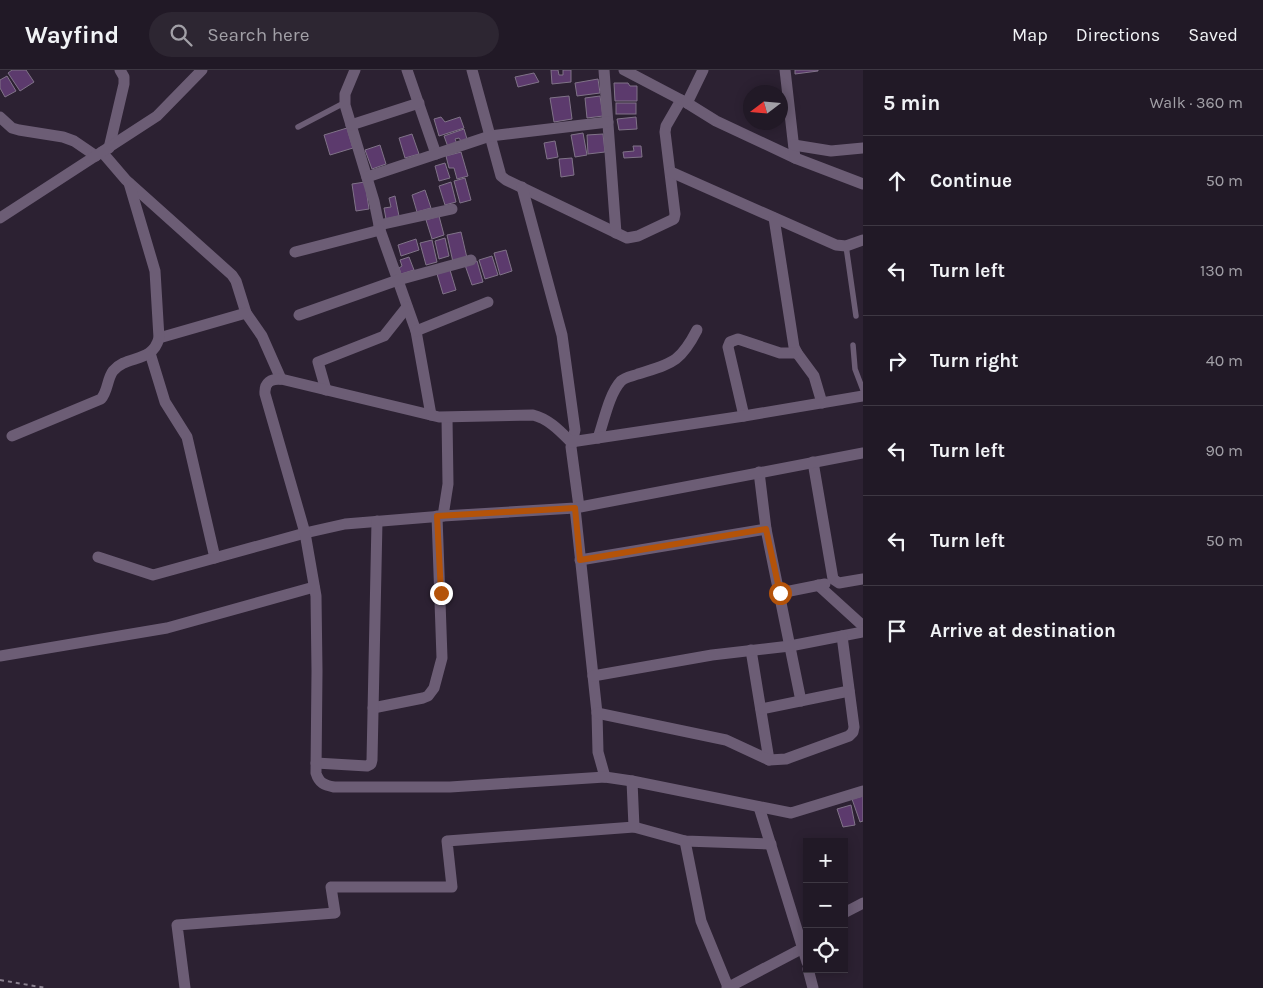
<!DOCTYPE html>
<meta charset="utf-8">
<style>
body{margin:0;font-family:Karla,sans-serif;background:#2d2632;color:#f1f3f6}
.controls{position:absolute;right:15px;bottom:15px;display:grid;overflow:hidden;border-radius:0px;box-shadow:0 2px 12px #0003}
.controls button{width:45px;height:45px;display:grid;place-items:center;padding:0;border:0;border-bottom:1px solid #3e3843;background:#211926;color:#f1f3f6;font:25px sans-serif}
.compass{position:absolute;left:743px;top:15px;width:45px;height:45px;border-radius:50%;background:#211926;box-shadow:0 2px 12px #0003;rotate:254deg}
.stop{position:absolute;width:15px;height:15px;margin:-11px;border:4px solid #b45309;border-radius:50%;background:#fff}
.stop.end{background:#b45309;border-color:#fff;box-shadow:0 1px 5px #0008}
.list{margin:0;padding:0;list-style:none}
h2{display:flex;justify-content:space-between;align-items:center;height:65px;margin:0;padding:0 20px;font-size:21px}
h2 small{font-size:16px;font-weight:400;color:#a2a0a7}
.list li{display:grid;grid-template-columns:32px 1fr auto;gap:15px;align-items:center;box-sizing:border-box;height:90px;padding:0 20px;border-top:1px solid #3e3843}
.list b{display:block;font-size:19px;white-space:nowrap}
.list em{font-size:16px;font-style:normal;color:#a2a0a7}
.icon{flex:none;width:28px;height:28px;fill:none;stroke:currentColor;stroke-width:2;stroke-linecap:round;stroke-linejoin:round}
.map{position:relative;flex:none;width:863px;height:918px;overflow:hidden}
header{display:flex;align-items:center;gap:30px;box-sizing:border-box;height:70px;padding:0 25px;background:#211926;border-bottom:1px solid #3e3843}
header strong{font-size:24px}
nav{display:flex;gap:28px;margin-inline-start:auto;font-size:18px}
.search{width:350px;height:45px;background:#2d2632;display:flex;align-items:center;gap:12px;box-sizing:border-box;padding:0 18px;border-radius:28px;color:#a2a0a7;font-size:19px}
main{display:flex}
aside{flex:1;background:#211926}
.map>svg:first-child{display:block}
</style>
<header>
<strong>Wayfind</strong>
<div class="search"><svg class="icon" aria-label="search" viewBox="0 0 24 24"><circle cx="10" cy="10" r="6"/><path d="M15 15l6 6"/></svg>Search here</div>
<nav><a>Map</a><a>Directions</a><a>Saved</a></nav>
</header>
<main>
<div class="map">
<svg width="863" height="918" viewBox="0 0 863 918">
<rect width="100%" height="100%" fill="#2c2132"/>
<g fill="#5c3a6d" stroke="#807388">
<polygon points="12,0 26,0 34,12 20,21 8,3"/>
<polygon points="551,0 558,0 559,5 563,5 563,0 571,0 571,12 552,14"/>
<polygon points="795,0 818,0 818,1 795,4"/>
<polygon points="534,3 539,12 518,17 515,7"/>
<polygon points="7,6 16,21 5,27 0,18 0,10"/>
<polygon points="598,9 600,23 577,26 575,13"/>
<polygon points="614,13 628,13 630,16 637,16 637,31 615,31"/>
<polygon points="569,26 572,49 554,52 550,28"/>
<polygon points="600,26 603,46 587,48 585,28"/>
<rect x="616" y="33" width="20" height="11"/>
<polygon points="441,47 445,52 460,47 464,58 439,66 434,49"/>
<polygon points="636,47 637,59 619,60 617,49"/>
<polygon points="347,58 353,78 330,85 324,65"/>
<polygon points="464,59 467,69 461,71 459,68 455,69 457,74 448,77 444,66"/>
<polygon points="583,63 587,85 575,87 571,65"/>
<polygon points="412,64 419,84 405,88 399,68"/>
<polygon points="603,64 605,82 588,84 587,65"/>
<polygon points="555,71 558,87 547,89 544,73"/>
<polygon points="380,75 386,94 372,99 365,80"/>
<polygon points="633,76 641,76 642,87 624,88 623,82 634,81"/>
<polygon points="461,82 468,106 457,109 454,98 449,98 446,86"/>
<polygon points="572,88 574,105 561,107 559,89"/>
<polygon points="445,93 450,108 439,111 435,96"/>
<polygon points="465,108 471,130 460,133 454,111"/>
<polygon points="365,112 369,139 356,141 352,114"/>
<polygon points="451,112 456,132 445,135 439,116"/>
<polygon points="425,120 431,138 417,142 412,125"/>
<polygon points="395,126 399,146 386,149 384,138 391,137 389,128"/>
<polygon points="439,146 444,165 432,169 426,150"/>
<polygon points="461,162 467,188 453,192 447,165"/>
<polygon points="445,168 449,186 439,189 435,171"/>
<polygon points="416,169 419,180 401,186 398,175"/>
<polygon points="432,170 437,192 426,195 420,173"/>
<polygon points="506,180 512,201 500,205 494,183"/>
<polygon points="492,186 498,205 485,209 479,190"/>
<polygon points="409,187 414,200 401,204 399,198 402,196 400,190"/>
<polygon points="477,191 483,212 472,215 465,195"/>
<polygon points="450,200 456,220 443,224 437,204"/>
<polygon points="863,726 863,751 860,752 852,729"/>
<polygon points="851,735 855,755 843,757 837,739"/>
</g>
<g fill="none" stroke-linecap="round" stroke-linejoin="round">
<polyline stroke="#8a818f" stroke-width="2" stroke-dasharray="4 4" stroke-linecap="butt" points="0,910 46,918"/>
<g stroke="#6c5d75" stroke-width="5.5">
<polyline points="298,57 344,33"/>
<polyline points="846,176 856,246"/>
<polyline points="853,275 855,299 863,320"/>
</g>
<g stroke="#6c5d75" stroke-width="11">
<polyline points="355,0 345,24 345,35 374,131 380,160 416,261 431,345"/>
<polyline points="407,0 436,84"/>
<polyline points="472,0 501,106 506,110 627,168 638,166 674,149 675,144 665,62 666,56 681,30"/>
<polyline points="604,0 616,163"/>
<polyline points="624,0 687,33 716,51 795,88 863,114"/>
<polyline points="785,0 795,88"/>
<polyline points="687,33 703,0"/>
<polyline points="0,47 12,58 19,60 63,67 74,71 96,86"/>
<polyline points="351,55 419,33"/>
<polyline points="794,75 831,81 863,78"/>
<polyline points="109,78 124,14 124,7 120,0"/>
<polyline points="102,82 126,110 232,205 236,211 246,243 262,266 281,309"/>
<polyline points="671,102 836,175 846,176 863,170"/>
<polyline points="367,107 490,66 608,52"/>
<polyline points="522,117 562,265 575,360 571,377 579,437"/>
<polyline points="0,148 157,46 202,0"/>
<polyline points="774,148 794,277 797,283 814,306 822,333"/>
<polyline points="379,155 452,139"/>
<polyline points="295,182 380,160"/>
<polyline points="299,245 398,210 471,190"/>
<polyline points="416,261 488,232"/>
<polyline points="159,268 246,243"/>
<polyline points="150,283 165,332 187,367 215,488"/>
<polyline points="326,320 318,292 384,266 407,237"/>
<polyline points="744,346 728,277 730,272 738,269 780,283 797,283"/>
<path d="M12,366l89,-37c7,-8 6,-20 12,-28 14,-17 39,-7 46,-33l-4,-67 -26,-88"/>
<path d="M598,368c6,-17 11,-44 23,-57 4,-4 12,-5 17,-7 34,-11 42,-11 59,-44"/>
<polyline points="813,392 833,509 839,513 863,509"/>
<polyline points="759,402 766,459 801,631"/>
<polyline points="575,438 597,643 598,682 605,707"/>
<polyline points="443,446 448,414 447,348"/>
<polyline points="98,487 153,505 305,463 345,454 443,446 575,438 863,383"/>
<polyline points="580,490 766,459"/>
<polyline points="818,515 863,556"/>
<polyline points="780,523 825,514"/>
<polyline points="751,580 769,690"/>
<polyline points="0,586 167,558 314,517"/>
<polyline points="593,606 712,585 790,576 863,562"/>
<polyline points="373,638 423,628 428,626 434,618 442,588 437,446"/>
<polyline points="761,639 849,621"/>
<polyline points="597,643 726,670 769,690 786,689 849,666 853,662 854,657 842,566"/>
<polyline points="316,693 367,696 371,694 372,690 377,451"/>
<path d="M632,711l-27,-4 -155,10h-116c-10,-2 -15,-4 -18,-14l1,-102 -1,-75 -11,-63 -40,-139c-1,-12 6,-15 16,-15l158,38 94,-2c16,4 27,16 38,27l173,-26 119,-20"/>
<polyline points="759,737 807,892"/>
<polyline points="634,757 685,771 771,774"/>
<polyline points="685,771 701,851 728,917"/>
<polyline points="844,843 863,833"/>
<polyline points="808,899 813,918"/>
<polyline points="185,918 177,855 335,843 331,817 452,817 447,771 634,757 632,711 791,743 863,721"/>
<polyline points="727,918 807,876"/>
</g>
</g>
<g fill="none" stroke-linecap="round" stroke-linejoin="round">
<polyline stroke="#b45309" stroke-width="6" points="441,523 437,446 575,438 580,490 766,459 780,523"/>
</g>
</svg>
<div class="controls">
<button>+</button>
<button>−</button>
<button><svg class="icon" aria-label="locate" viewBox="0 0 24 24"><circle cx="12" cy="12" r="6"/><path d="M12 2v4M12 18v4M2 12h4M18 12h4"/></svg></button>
</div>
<svg class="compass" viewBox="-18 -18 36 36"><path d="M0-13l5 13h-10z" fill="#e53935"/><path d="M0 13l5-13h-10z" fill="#a2a0a7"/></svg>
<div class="stop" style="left:780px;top:523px"></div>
<div class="stop end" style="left:441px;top:523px"></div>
</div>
<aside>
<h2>5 min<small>Walk · 360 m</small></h2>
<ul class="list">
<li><svg class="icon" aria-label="ahead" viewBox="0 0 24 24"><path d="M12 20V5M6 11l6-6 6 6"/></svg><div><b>Continue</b></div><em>50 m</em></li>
<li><svg class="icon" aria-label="left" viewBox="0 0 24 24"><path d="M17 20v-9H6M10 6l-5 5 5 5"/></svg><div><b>Turn left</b></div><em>130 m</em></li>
<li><svg class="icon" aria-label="right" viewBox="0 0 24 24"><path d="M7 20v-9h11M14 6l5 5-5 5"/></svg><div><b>Turn right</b></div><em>40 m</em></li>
<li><svg class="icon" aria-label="left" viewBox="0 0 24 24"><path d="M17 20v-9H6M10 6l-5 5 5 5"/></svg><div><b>Turn left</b></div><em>90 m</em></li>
<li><svg class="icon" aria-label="left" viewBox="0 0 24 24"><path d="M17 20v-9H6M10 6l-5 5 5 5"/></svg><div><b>Turn left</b></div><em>50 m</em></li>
<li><svg class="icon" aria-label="arrive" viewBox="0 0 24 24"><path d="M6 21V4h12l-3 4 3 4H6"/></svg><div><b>Arrive at destination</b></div></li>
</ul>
</aside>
</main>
